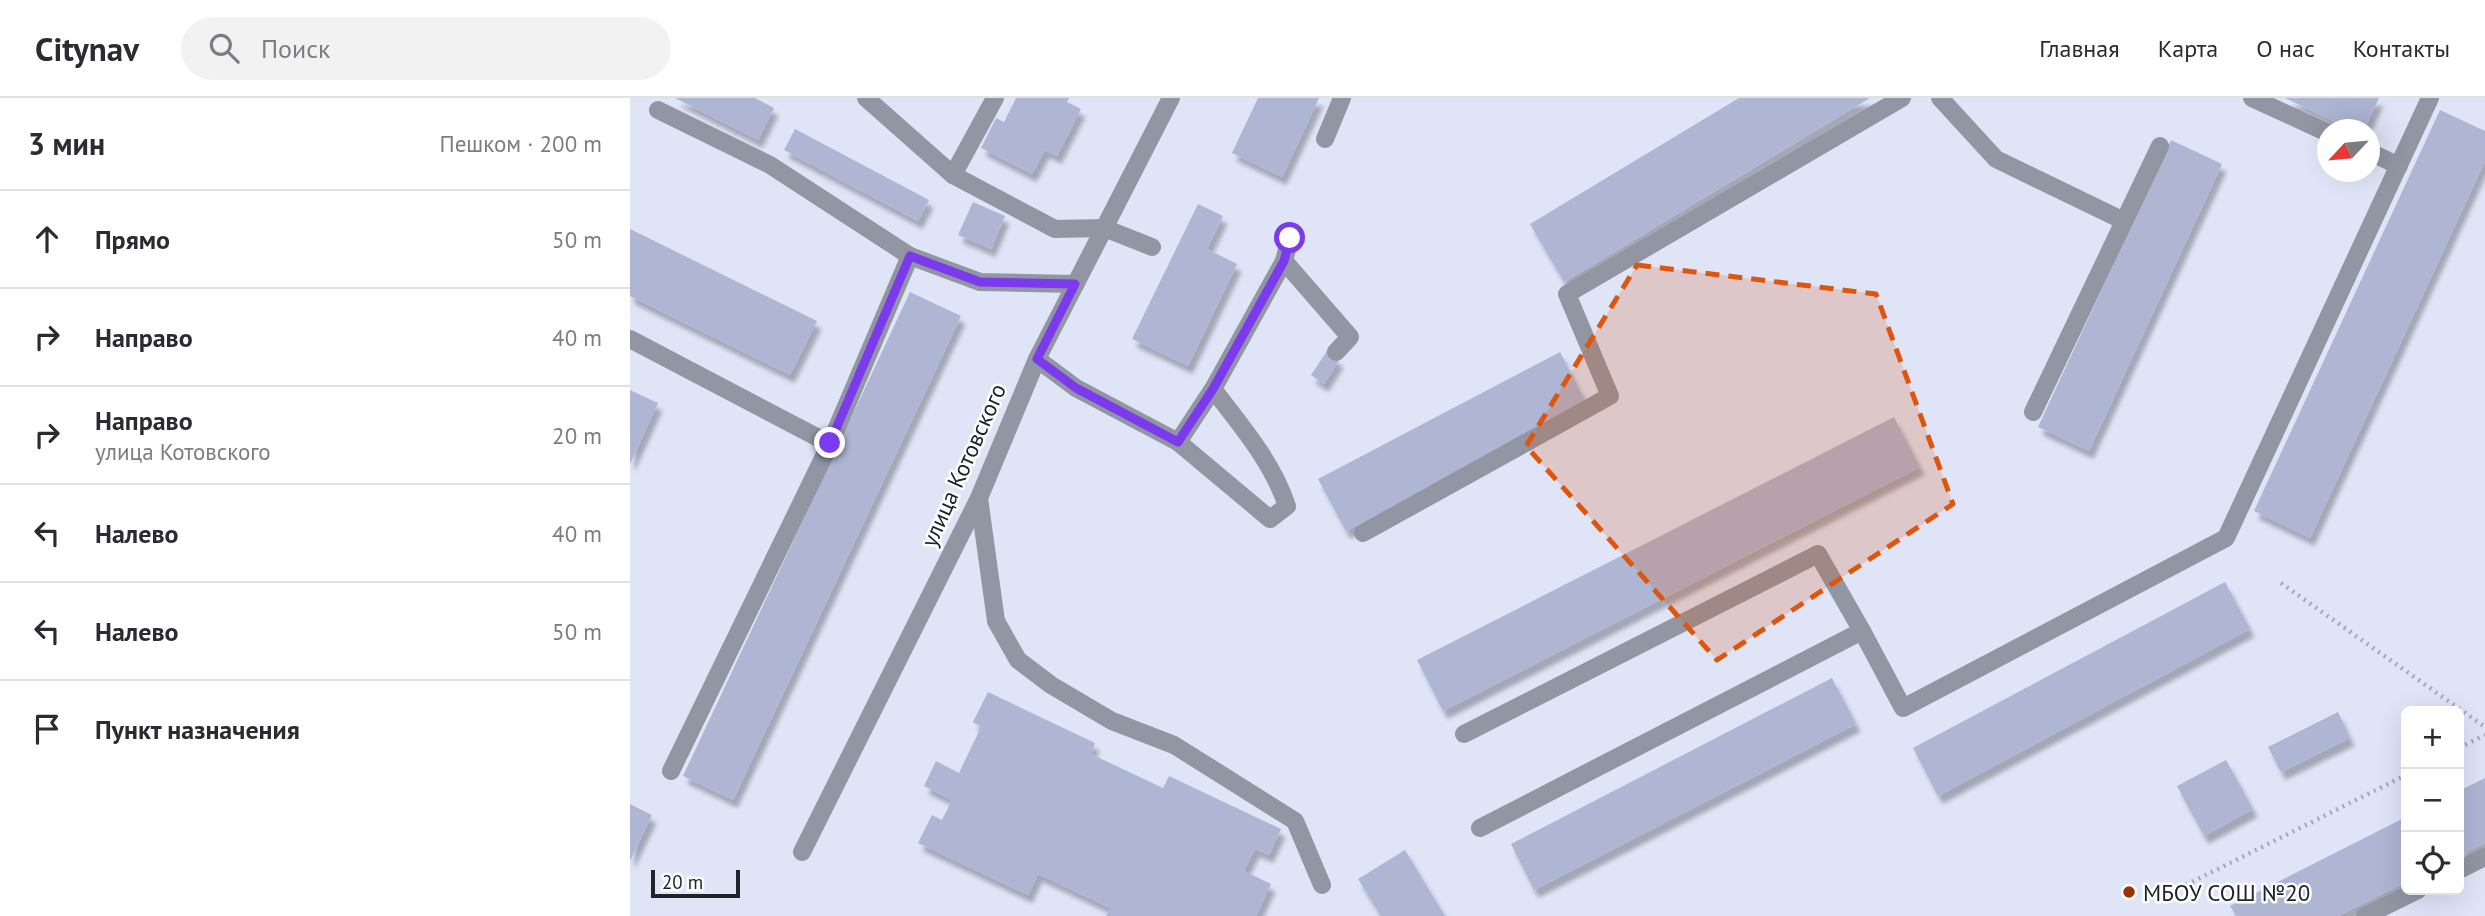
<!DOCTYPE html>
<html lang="ru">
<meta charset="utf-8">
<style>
body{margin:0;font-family:"PT Sans",sans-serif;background:#f2f2f3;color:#2b2b33}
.controls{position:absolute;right:21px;bottom:21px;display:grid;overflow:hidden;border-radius:10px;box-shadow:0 7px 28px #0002}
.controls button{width:63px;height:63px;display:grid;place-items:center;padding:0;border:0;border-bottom:2px solid #e1e1e2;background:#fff;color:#2b2b33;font:35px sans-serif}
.compass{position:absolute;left:1687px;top:21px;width:63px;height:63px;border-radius:50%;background:#fff;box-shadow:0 7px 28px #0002;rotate:244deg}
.scale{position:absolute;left:21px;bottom:18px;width:89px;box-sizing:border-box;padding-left:7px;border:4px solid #21232a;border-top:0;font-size:19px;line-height:24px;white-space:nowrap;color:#21232a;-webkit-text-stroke:5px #fff;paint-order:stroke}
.stop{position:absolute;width:21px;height:21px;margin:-16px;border:5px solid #7c3aed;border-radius:50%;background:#fff}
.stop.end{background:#7c3aed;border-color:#fff;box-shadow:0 2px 7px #0008}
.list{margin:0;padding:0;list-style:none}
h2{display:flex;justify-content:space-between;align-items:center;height:91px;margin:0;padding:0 28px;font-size:30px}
h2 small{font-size:23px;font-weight:400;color:#7c7c81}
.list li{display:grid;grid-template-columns:46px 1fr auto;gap:21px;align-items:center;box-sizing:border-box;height:98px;padding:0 28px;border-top:2px solid #e1e1e2}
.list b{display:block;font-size:26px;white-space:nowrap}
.list p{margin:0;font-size:23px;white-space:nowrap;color:#7c7c81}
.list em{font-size:23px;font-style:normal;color:#7c7c81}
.icon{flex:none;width:38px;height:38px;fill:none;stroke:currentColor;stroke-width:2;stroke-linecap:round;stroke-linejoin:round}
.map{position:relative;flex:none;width:1855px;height:818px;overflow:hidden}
header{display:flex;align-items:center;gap:42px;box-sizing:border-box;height:98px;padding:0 35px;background:#fff;border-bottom:2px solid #e1e1e2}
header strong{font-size:33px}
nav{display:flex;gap:38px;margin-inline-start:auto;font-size:24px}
.search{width:490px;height:63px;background:#f2f2f3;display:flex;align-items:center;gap:18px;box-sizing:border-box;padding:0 24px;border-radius:38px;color:#7c7c81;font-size:26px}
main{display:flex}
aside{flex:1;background:#fff}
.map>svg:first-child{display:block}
</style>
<header>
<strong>Citynav</strong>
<div class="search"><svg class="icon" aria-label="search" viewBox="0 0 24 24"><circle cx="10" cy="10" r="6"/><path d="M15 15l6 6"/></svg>Поиск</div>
<nav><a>Главная</a><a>Карта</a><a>О нас</a><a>Контакты</a></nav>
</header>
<main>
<aside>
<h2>3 мин<small>Пешком · 200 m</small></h2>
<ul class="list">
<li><svg class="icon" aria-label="ahead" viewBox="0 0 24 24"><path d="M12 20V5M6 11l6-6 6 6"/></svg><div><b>Прямо</b></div><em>50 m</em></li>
<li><svg class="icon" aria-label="right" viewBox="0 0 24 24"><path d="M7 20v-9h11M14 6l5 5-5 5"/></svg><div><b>Направо</b></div><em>40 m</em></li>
<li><svg class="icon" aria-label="right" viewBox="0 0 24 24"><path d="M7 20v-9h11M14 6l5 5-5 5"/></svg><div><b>Направо</b><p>улица Котовского</p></div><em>20 m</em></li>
<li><svg class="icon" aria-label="left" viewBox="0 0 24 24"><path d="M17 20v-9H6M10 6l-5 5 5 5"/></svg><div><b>Налево</b></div><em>40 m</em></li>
<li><svg class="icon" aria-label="left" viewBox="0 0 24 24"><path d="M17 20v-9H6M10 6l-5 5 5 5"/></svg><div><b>Налево</b></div><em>50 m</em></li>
<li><svg class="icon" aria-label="arrive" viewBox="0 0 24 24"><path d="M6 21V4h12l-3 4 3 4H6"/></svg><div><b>Пункт назначения</b></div></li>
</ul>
</aside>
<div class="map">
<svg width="1855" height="818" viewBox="0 0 1855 818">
<defs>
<filter id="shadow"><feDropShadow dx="4.5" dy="8" stdDeviation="2" flood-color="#0004"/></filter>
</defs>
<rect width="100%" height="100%" fill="#dfe4f7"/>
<g fill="#aeb6d4" filter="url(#shadow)">
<polygon points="45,0 125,0 144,10 128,42"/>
<polygon points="386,0 439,0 437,4 451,11 427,58 415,52 402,76 351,50 366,20 374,24"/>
<polygon points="628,0 689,0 652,79 602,55"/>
<polygon points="1109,0 1240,0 934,184 900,126"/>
<polygon points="1655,0 1749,0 1734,32 1722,32"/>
<polygon points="1810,12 1855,33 1855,63 1680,440 1624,413"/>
<polygon points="165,31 299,102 288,123 154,52"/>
<polygon points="1541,42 1592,66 1459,353 1408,329"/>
<polygon points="343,104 375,118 361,151 328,137"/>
<polygon points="568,106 593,118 577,151 607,166 558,268 502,241"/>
<polygon points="0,131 187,223 160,277 0,198"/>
<polygon points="280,194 331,218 103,702 53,678"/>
<polygon points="697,253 709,262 694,286 681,277"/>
<polygon points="930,254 957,306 716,433 688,381"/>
<polygon points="0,292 28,305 0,366"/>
<polygon points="1264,319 1290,369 813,613 787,562"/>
<polygon points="1595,484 1620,531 1308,698 1283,650"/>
<polygon points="1202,580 1226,626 904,792 881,746"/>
<polygon points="358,594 465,645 461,656 533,690 539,678 651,731 639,757 625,751 614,773 641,786 626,818 476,818 480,810 408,776 398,797 288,745 302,717 312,722 322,702 294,688 306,663 329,675 351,629 343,624"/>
<polygon points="1708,614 1720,640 1651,674 1638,649"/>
<polygon points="1596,662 1623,711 1574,738 1547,688"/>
<polygon points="1855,680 1855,745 1829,758 1829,693"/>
<polygon points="0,706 22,717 0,763"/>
<polygon points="1776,719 1776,784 1708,818 1606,818 1600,808"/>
<polygon points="775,752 815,818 751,818 728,781"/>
</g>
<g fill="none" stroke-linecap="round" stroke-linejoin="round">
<g stroke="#a3a8b7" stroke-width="4.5" stroke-dasharray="2 5" stroke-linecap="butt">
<polyline points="1651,485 1855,629"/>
<polyline points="1829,650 1855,637"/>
<polyline points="1556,787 1776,677"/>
</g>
<g stroke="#9296a3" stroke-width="18">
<polyline points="236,0 323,77 425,131 474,130 522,149"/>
<polyline points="1310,0 1366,61 1494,123"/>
<polyline points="1622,0 1698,35"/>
<polyline points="28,12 140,67 280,158 350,184 445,186"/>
<polyline points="695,41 712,0"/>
<polyline points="1740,54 1769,68"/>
<polyline points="323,77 365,0"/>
<polyline points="660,140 654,163 720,239 706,254"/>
<polyline points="0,241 200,346"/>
<path d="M407,261l39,29 102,54 92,77 17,-13c-15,-45 -46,-80 -74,-117"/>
<polyline points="1403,314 1530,48"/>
<polyline points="548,344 583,291 654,163"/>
<polyline points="349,400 366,523 388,562 421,587 482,623 544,647 665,723 692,787"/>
<polyline points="733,435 980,298 937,196 1272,0"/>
<polyline points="834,636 1188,456 1232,533"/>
<polyline points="41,673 200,346 280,158"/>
<polyline points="850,730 1232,533 1273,610 1596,440 1800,0"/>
<polyline points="172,754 349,400 407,261 541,0"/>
<polyline points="1829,772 1855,759"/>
<polyline points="1735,818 1788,792"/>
</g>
</g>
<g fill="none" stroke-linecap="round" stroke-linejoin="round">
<polyline stroke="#7c3aed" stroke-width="9" points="200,345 280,158 350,184 445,186 407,261 446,290 548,344 583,291 654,163 660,140"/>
</g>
<path fill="#de560e" fill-opacity="0.2" stroke="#de560e" stroke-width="5" stroke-dasharray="14 9" stroke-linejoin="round" d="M1007,167l239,29 77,210 -236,156 -191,-214z"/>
<circle fill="#983303" stroke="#fff" stroke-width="2.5" cx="1499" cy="794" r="7"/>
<g text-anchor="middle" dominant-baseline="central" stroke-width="5" stroke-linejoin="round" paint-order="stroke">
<g font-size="23" fill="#21232a" stroke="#fff">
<text transform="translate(333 367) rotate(-66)">улица Котовского</text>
</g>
<g font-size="23" fill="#21232a" stroke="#fff" text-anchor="start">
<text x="1513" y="794">МБОУ СОШ №20</text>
</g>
</g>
</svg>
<div class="controls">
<button>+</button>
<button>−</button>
<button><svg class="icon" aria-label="locate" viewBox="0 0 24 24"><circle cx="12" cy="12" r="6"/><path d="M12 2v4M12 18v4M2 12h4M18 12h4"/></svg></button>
</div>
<svg class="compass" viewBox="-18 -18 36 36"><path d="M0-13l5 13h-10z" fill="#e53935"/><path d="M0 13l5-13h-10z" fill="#7c7c81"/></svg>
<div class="scale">20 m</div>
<div class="stop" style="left:660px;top:140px"></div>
<div class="stop end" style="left:200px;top:345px"></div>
</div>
</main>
